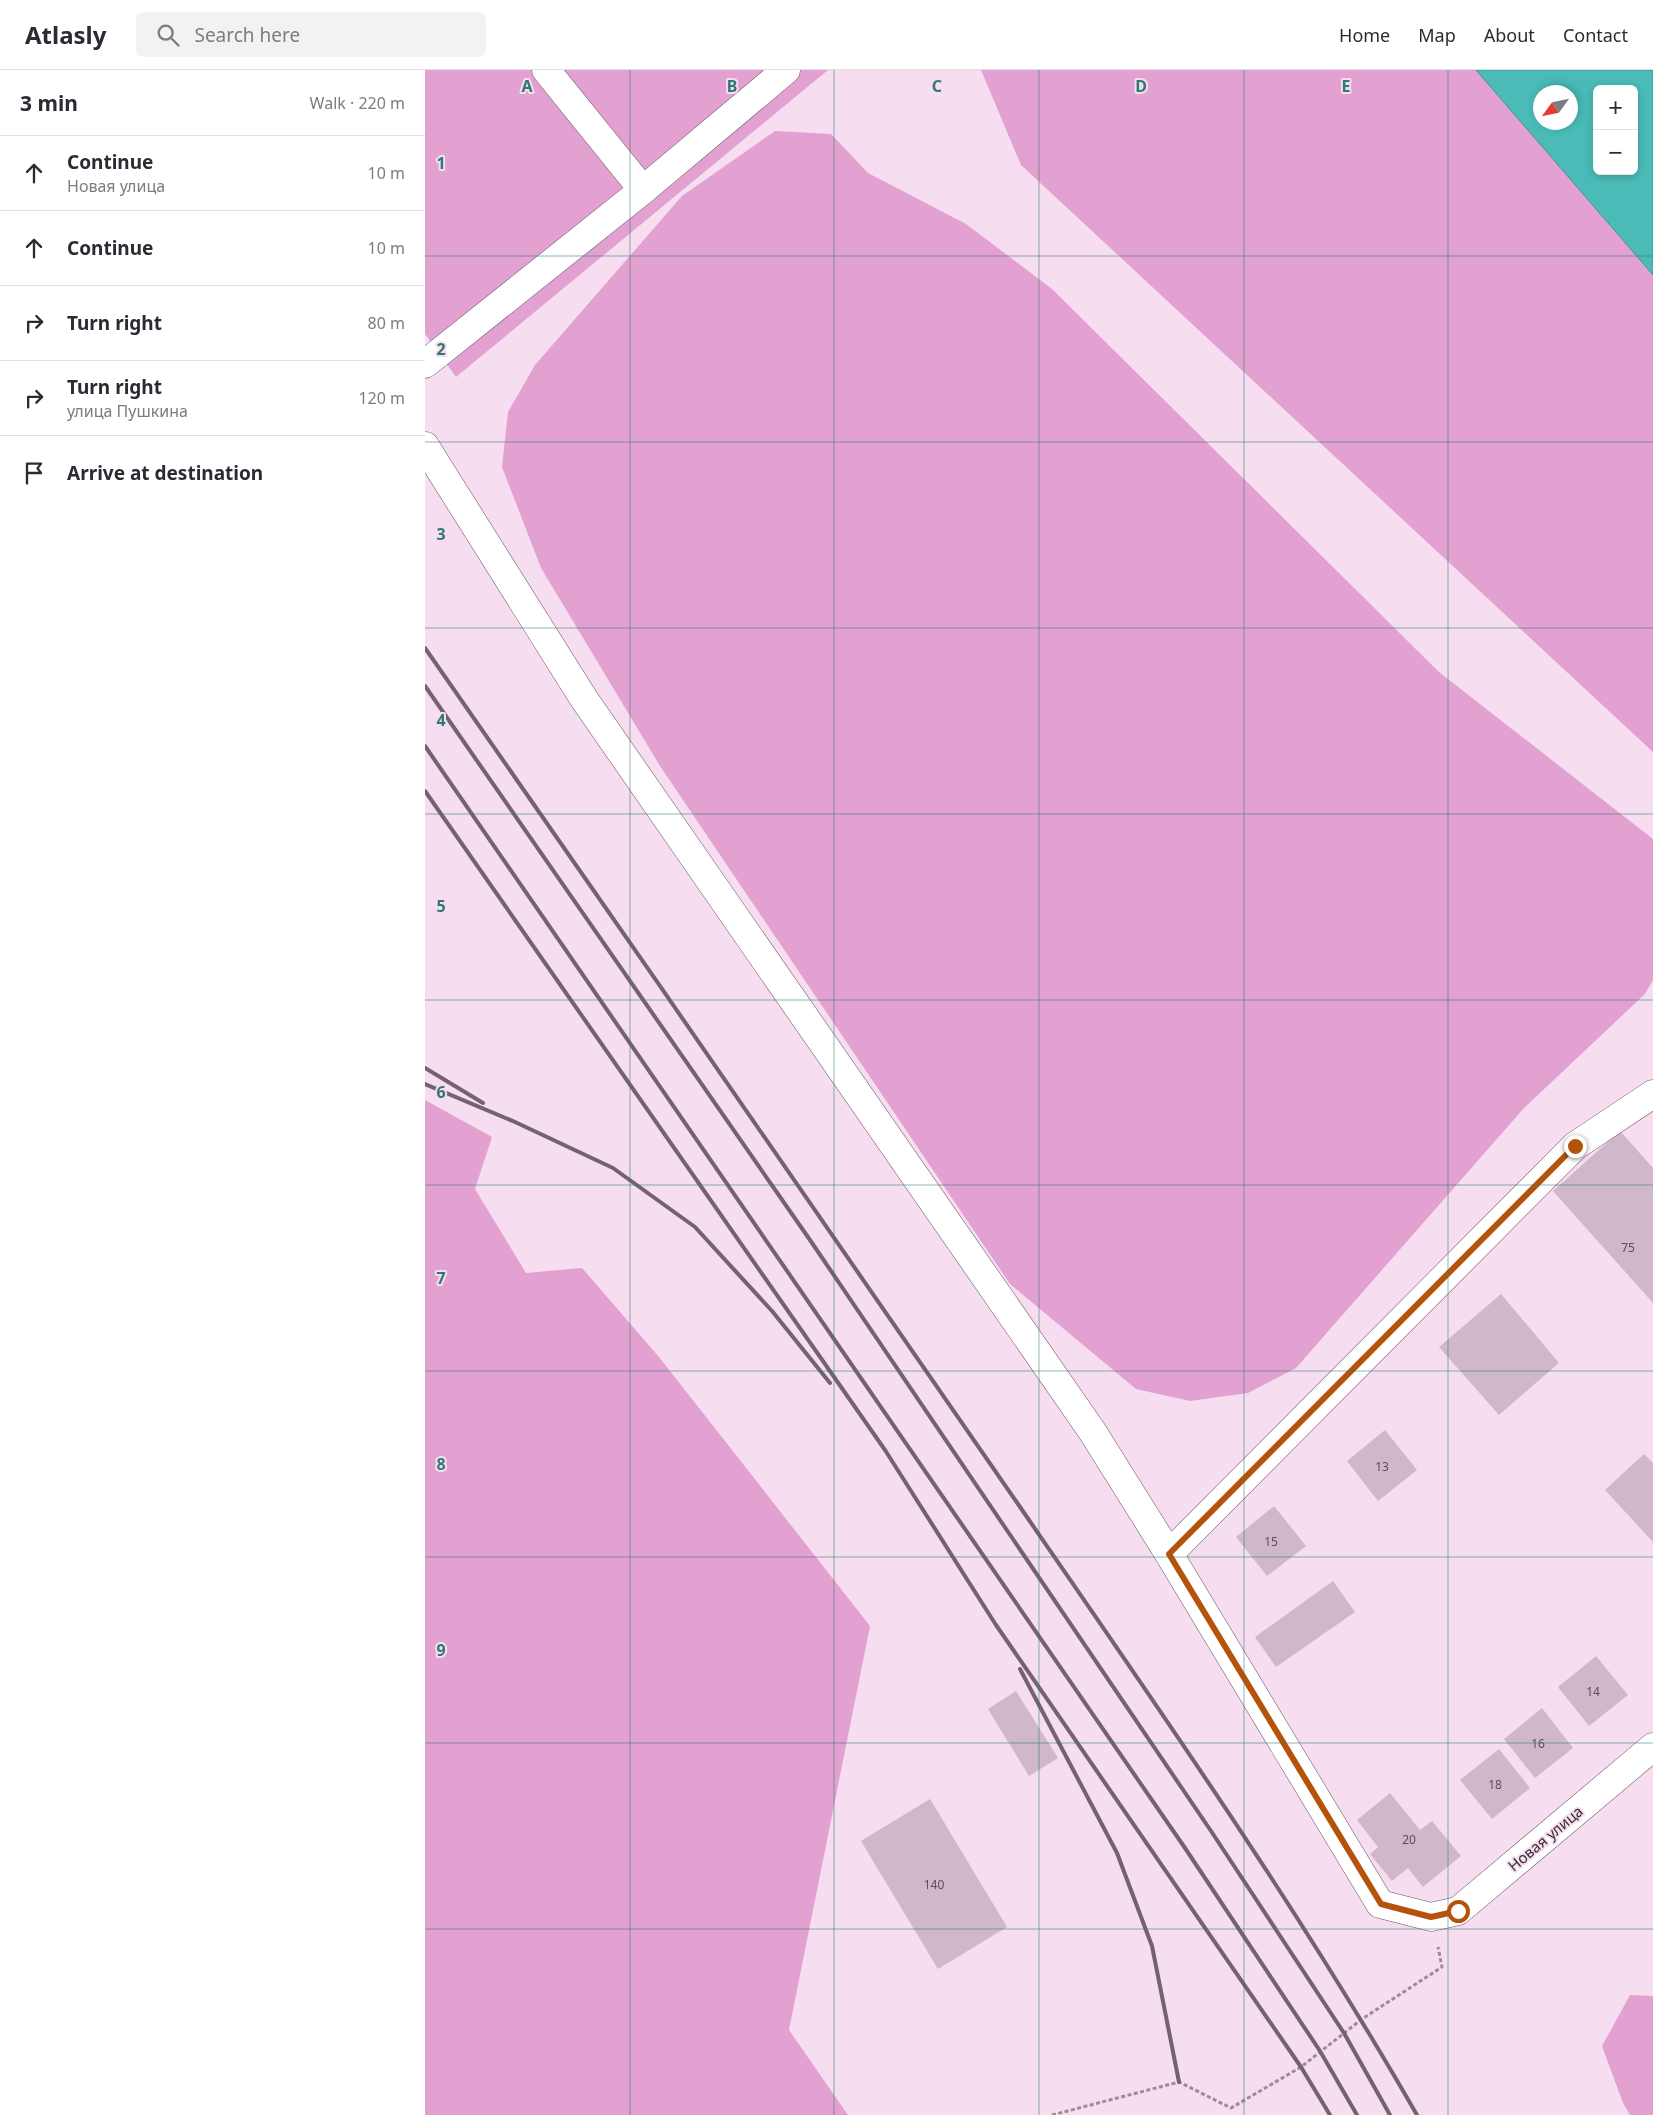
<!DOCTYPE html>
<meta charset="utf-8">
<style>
body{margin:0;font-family:"Noto Sans",sans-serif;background:#f2f2f3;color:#2b2b33}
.controls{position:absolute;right:15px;top:15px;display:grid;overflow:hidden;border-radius:8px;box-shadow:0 2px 8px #0003}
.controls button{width:45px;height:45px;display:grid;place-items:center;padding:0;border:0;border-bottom:1px solid #e1e1e2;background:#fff;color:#2b2b33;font:25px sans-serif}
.compass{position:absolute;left:1108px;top:15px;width:45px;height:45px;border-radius:50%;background:#fff;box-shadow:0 2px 8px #0003;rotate:237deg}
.stop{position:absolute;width:15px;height:15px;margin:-11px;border:4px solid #b45309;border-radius:50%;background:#fff}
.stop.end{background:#b45309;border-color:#fff;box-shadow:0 1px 5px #0008}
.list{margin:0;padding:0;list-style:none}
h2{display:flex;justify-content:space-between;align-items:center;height:65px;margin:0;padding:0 20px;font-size:21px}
h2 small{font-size:16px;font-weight:400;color:#7c7c81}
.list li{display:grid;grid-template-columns:32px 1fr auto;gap:15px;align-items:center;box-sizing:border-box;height:75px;padding:0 20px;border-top:1px solid #e1e1e2}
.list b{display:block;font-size:19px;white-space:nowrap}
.list p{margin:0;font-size:16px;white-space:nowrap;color:#7c7c81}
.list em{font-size:16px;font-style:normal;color:#7c7c81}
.icon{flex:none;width:28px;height:28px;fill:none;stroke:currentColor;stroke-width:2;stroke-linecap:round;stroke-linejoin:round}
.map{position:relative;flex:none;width:1228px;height:2045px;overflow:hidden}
header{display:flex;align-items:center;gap:30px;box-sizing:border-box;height:70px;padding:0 25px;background:#fff;border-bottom:1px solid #e1e1e2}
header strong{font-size:24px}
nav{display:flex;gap:28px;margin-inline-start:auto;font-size:18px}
.search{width:350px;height:45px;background:#f2f2f3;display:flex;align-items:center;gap:12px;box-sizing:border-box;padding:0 18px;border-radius:8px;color:#7c7c81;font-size:19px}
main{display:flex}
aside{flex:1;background:#fff}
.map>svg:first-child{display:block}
</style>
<header>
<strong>Atlasly</strong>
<div class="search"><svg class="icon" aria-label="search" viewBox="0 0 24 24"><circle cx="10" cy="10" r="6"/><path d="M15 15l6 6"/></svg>Search here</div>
<nav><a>Home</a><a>Map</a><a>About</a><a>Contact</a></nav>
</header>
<main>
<aside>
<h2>3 min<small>Walk · 220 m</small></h2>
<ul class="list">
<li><svg class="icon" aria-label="ahead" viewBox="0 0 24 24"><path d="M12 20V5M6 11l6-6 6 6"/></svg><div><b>Continue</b><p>Новая улица</p></div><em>10 m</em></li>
<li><svg class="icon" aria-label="ahead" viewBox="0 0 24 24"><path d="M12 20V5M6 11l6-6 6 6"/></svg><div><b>Continue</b></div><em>10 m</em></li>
<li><svg class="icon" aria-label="right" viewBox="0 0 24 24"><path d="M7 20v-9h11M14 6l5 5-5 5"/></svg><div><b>Turn right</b></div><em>80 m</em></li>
<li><svg class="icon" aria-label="right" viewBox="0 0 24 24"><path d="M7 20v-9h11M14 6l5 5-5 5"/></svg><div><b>Turn right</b><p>улица Пушкина</p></div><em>120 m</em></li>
<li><svg class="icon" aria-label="arrive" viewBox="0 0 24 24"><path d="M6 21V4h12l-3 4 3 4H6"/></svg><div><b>Arrive at destination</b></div></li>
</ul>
</aside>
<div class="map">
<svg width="1228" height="2045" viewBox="0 0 1228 2045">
<rect width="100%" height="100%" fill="#f6ddef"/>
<g fill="#e2a1d1">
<polygon points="0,0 403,0 31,307 0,264"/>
<polygon points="556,0 1051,0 1228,205 1228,682 596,95"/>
<polygon points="350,61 406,64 443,103 541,154 627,219 1014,602 1228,769 1228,910 1220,924 1099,1038 871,1298 823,1323 765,1331 711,1319 585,1214 235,696 116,498 77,397 83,342 110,295 257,126"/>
<polygon points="0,1030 67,1067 50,1119 101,1203 157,1198 234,1287 445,1556 364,1960 423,2045 0,2045"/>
<polygon points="1205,1925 1228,1926 1228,2045 1205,2045 1198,2033 1177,1976"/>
</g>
<path fill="#4abbb7" stroke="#44908f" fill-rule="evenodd" d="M1051,0h177v205zM1172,19h37v82h-37zM1116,22h30v30h-30z"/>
<g fill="#d0b7c9">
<polygon points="1195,1061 1228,1098 1228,1233 1128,1121"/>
<polygon points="1076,1224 1134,1293 1074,1345 1014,1277"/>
<polygon points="960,1360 992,1400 953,1431 922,1391"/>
<polygon points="1219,1384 1228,1393 1228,1472 1180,1420"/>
<polygon points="849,1436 881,1476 842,1506 811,1467"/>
<polygon points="908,1511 930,1542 851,1597 830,1567"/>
<polygon points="1171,1586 1203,1625 1164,1656 1133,1617"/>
<polygon points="591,1621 633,1688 604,1706 563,1639"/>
<polygon points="1117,1638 1148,1678 1110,1708 1079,1669"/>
<polygon points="1074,1679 1105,1718 1067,1749 1035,1710"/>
<polygon points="965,1723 995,1760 1007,1751 1036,1786 998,1817 983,1798 967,1811 945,1784 953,1777 932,1750"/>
<polygon points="505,1729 582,1857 513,1899 436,1771"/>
</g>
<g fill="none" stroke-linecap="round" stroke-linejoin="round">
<g stroke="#6a5464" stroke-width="29">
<g id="minor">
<polyline points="121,0 218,120"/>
<polyline points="0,294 218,120 361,0"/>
<polyline points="0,376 159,629 667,1361 744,1484 955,1834 1006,1847 1033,1841 1228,1677"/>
<polyline points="744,1484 1150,1076 1228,1024"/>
</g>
</g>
<polyline stroke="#9d8b98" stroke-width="3" stroke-dasharray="4 2.5" stroke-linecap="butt" points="627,2045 754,2012 806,2038 876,1997 937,1949 1017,1897 1013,1877"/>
<use href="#minor" stroke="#fff" stroke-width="28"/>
<g stroke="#72636d" stroke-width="4">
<path d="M0,578c198,285 397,570 593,856 138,201 278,400 399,611"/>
<polyline points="0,616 385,1170 786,1761 919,1963 965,2045"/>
<polyline points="0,676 760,1778 895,1981 932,2045"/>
<polyline points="0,721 460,1380 571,1555 876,1997 905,2045"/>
<polyline points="0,998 58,1033"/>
<polyline points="0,1014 90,1052 188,1098 270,1157 347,1241 405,1313"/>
<polyline points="595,1599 692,1783 727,1876 754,2012"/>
</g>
</g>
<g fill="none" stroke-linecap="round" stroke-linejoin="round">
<polyline stroke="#b45309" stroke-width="6" points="1033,1841 1006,1847 956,1834 744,1484 1150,1076"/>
</g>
<path fill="none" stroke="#2f7875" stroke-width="1" stroke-opacity="0.55" d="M205,0v2045M409,0v2045M614,0v2045M819,0v2045M1023,0v2045M0,186h1228M0,372h1228M0,558h1228M0,744h1228M0,930h1228M0,1115h1228M0,1301h1228M0,1487h1228M0,1673h1228M0,1859h1228"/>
<g text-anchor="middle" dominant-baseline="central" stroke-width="4" stroke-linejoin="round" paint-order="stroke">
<g font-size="12" fill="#5c4f58">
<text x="1203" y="1177">75</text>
<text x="957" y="1396">13</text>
<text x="846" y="1471">15</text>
<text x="1168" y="1621">14</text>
<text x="1113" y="1673">16</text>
<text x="1070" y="1714">18</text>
<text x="984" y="1769">20</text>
<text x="509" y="1814">140</text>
</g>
<g font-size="15" fill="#362c33" stroke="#f6ddef">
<text transform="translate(1120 1768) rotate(-40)">Новая улица</text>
</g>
</g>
<g font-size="16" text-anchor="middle" font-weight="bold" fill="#2f7875" stroke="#f6ddef" stroke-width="4" stroke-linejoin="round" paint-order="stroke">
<text x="102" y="22">A</text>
<text x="307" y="22">B</text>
<text x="512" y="22">C</text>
<text x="716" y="22">D</text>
<text x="921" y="22">E</text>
<text x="16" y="99">1</text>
<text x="16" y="285">2</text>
<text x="16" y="470">3</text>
<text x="16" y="656">4</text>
<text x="16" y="842">5</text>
<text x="16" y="1028">6</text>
<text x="16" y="1214">7</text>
<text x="16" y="1400">8</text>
<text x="16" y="1586">9</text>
</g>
</svg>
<div class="controls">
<button>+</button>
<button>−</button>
</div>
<svg class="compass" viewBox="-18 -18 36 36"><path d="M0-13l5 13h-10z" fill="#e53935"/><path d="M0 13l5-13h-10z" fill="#7c7c81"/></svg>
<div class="stop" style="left:1033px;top:1841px"></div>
<div class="stop end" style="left:1150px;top:1076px"></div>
</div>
</main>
